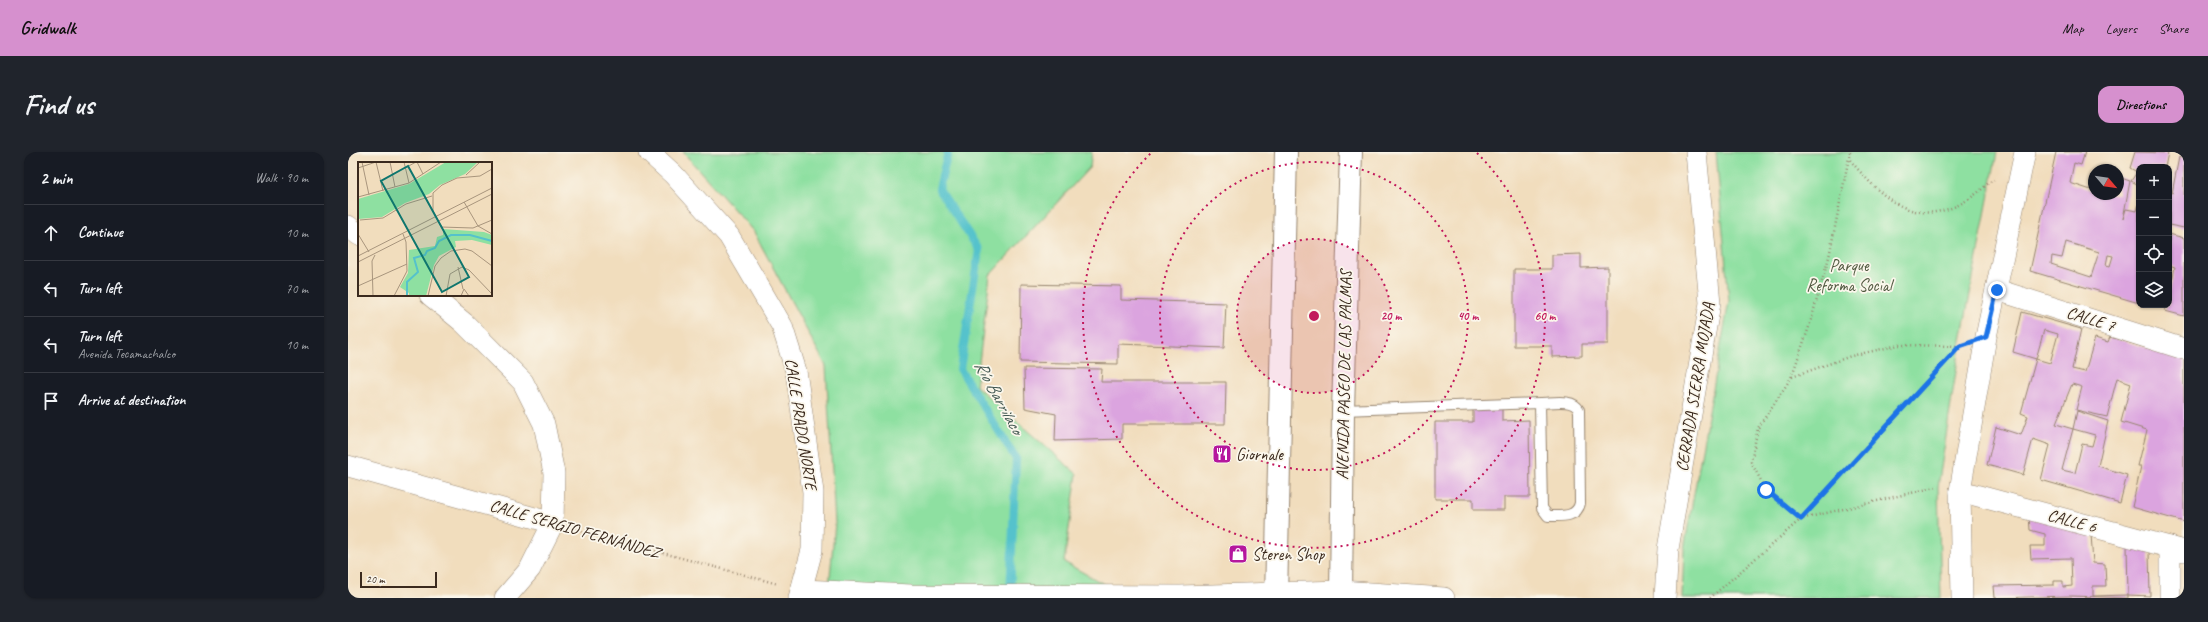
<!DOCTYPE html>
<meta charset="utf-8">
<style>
body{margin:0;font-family:Caveat,sans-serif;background:#20242c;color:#f1f3f6}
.controls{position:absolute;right:12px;top:12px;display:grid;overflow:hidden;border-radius:8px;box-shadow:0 1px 3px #0004}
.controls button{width:36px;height:36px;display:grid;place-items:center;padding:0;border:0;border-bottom:1px solid #363941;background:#171b24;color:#f1f3f6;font:20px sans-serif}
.compass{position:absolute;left:1740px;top:12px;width:36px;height:36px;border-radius:50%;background:#171b24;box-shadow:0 1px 3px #0004;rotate:119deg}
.scale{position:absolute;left:12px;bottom:10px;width:77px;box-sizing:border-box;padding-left:4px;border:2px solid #3b2a1e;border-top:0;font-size:11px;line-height:14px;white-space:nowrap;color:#3b2a1e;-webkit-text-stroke:3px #fbf7ec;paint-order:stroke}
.stop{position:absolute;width:12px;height:12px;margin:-9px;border:3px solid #1a73e8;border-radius:50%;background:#fff}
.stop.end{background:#1a73e8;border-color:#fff;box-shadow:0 1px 4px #0008}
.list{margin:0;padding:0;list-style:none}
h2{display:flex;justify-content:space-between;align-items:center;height:52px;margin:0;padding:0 16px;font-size:17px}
h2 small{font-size:13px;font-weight:400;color:#9ea1a6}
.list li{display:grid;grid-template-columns:26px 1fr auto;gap:12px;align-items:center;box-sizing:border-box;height:56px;padding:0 16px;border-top:1px solid #363941}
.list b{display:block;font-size:15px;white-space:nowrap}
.list p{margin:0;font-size:13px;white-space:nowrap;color:#9ea1a6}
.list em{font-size:13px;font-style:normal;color:#9ea1a6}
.icon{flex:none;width:22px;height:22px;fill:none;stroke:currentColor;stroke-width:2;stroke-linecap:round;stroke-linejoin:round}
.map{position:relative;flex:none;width:1836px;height:446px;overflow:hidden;border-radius:12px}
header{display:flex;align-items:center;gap:24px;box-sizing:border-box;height:56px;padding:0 20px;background:#d690ce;color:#111}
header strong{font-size:19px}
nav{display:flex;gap:22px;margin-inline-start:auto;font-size:14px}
.intro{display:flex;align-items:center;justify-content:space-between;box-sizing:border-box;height:96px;padding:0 24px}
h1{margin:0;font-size:28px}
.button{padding:10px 18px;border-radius:12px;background:#d690ce;color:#111;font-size:14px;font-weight:700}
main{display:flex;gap:24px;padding:0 24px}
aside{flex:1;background:#171b24;border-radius:12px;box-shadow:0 1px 3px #0004}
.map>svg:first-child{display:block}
</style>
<header>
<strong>Gridwalk</strong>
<nav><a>Map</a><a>Layers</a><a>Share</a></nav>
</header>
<div class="intro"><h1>Find us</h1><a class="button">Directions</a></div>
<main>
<aside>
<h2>2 min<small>Walk · 90 m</small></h2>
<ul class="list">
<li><svg class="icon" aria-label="ahead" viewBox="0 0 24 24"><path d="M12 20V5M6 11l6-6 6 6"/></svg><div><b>Continue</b></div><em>10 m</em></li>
<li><svg class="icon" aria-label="left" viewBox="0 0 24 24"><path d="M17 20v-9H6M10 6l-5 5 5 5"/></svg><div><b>Turn left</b></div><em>70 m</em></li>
<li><svg class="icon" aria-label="left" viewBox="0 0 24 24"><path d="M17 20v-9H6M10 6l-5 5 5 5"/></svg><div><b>Turn left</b><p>Avenida Tecamachalco</p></div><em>10 m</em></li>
<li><svg class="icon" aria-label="arrive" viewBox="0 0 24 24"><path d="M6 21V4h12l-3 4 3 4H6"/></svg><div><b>Arrive at destination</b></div></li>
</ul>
</aside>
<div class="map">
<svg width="1836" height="446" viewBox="0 0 1836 446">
<rect width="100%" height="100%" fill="#fbf7ec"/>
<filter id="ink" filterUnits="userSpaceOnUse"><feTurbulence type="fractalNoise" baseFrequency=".025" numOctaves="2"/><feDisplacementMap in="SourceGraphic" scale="8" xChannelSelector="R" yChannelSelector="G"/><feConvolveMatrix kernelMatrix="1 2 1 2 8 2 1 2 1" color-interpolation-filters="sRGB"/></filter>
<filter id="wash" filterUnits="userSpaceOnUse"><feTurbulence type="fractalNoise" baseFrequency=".012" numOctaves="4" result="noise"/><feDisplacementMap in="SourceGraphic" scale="16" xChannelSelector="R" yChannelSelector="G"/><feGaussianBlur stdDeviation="0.9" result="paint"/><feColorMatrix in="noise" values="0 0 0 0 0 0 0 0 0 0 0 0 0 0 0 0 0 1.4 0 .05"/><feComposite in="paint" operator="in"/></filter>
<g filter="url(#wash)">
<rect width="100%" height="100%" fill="#f1ddbd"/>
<g fill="#8ee0a1" stroke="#648560">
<polygon points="335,0 744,0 742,15 642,123 628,234 729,322 716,410 781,446 480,446 487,371 478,214 406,80"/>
<polygon points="1368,0 1649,0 1612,194 1590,335 1593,446 1334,446 1336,397 1381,149"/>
</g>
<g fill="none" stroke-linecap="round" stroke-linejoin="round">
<polyline stroke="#55c2cc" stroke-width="8" points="600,0 591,37 631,98 612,217 668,307 662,443"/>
</g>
<g id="blocks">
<g fill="#dba4df" fill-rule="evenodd">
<path d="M1708,0h29l-4,13 -7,-2 -4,20 24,8v3h24v-17l12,4 -7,38 3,-10 11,2 2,-8v100l-109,-32zM1718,90l33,10 -8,25 -40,-13 1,-8 10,2zM1760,103l5,1 -3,10 -4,-1z"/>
<polygon points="1787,0 1820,1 1817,15 1791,15 1791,33 1783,29 1789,20 1782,16"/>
<polygon points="1831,5 1836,7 1836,76 1821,73 1821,40 1824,41"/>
<polygon points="1821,82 1836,86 1836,164 1817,159 1819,153 1821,153 1821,143 1827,115 1821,113"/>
<polygon points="1233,102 1233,116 1260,115 1260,192 1234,192 1234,204 1204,205 1204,194 1166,194 1166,117 1204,117 1204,103"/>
<polygon points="673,132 773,134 773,148 878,151 876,196 770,192 770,212 672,210"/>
<polygon points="1674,160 1733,177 1724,217 1737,220 1747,186 1760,190 1762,185 1836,207 1836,370 1784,355 1793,314 1790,314 1799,278 1773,270 1783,231 1769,226 1759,265 1728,258 1734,235 1724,232 1708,272 1725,277 1714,318 1727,321 1734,292 1744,294 1747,283 1725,277 1729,259 1760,269 1750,314 1779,323 1772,351 1693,328 1702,293 1685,287 1675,323 1639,313 1648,275 1673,283 1680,264 1673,261 1688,207 1702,211 1710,182 1696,178 1688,207 1665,200"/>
<polygon points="676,216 754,217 753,230 878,230 877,272 774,272 774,287 707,289 708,262 677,256"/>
<polygon points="1125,256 1154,256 1154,269 1181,268 1182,345 1156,345 1156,358 1125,358 1125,347 1087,347 1087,270 1125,270"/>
<polygon points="1681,363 1743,382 1745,411 1757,412 1758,434 1745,434 1745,444 1780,443 1780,446 1724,444 1647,446 1646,434 1706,433 1706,429 1715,429 1715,435 1724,434 1723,406 1683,407 1682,394 1697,394 1697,382 1682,378"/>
<polygon points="1779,393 1801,399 1802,444 1780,443"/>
</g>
</g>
</g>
<g filter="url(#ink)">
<use href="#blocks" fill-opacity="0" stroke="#96846e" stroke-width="1"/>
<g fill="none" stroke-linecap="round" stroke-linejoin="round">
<g stroke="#96846e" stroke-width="12">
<path id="service" d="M995,258l197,-7c12,0 33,-5 39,7l1,93c-3,15 -19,13 -32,13l-6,-8 -2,-105"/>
</g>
<g stroke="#96846e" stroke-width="22">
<g id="minor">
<polyline points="301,0 325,22 381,84 434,174 448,219 465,340 464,398 451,446"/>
<polyline points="0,74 11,83"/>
<polyline points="1649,138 1836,197"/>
<polyline points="82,143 116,171 175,230 196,272 206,321 205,371 182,417 157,446"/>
<polyline points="0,314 205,371"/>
<polyline points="1612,339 1836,399"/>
<polyline points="454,438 563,443 832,444 993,439 1096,446"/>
<polyline points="1317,446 1320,397 1362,151 1348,0"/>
<polyline points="1614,446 1612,339 1638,185 1677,0"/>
<polyline points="1822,446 1822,395"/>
</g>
</g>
<g stroke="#96846e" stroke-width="24">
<g id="secondary">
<polyline points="928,446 938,0"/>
<polyline points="993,446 995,258 1003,0"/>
</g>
</g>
<g stroke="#96846e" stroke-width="2.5" stroke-dasharray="1 3" stroke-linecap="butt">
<polyline points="1502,0 1481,105 1461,175 1443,226 1410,276 1403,310 1418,338 1453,367 1588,335"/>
<path d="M1502,8c28,33 59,67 106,46 7,-3 15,-8 21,-13 6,-4 11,-11 17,-13"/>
<polyline points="1444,225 1503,204 1551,193 1612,194"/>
<polyline points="226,377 430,432"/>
<polyline points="1362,446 1453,367 1612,194"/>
</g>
<use href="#service" stroke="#fff" stroke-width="10"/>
<use href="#minor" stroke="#fff" stroke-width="21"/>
<use href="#secondary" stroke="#fff" stroke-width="22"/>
</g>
</g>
<g fill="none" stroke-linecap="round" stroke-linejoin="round" filter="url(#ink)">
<polyline stroke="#1a73e8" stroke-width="5" points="1418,338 1453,367 1612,194 1638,185 1649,138"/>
</g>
<circle cx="966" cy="164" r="77" fill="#c2185b" fill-opacity=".12"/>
<g fill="none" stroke="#c2185b" stroke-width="2" stroke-dasharray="2 4">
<circle cx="966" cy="164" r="77"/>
<circle cx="966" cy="164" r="154"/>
<path d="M1129 1A231 231 0 1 1 803 1"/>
</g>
<defs>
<g id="restaurant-square" transform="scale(1)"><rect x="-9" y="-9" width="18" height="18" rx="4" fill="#b5179e" stroke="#fbf7ec"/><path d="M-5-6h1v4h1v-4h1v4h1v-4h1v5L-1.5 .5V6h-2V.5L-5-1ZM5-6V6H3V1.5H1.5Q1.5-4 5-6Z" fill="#fff"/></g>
<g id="shop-square" transform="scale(1)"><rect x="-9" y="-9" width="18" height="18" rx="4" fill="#b5179e" stroke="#fbf7ec"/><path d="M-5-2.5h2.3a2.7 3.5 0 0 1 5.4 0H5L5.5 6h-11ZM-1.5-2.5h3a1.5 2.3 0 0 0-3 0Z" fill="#fff"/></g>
</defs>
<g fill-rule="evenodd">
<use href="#restaurant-square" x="874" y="302"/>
<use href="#shop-square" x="890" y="402"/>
</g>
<g text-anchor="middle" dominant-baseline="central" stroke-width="3.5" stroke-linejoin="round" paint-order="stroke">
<g font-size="17" fill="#50583f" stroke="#fbf7ec">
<text x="1501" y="113">Parque<tspan x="1501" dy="20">Reforma Social</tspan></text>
</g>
<g font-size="17" fill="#3b2a1e" stroke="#fbf7ec">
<text transform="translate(1743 167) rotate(17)">CALLE 7</text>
<text transform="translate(996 223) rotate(-89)">AVENIDA PASEO DE LAS PALMAS</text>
<text transform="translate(1347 235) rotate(-81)">CERRADA SIERRA MOJADA</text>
<text transform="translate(453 272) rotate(81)">CALLE PRADO NORTE</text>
<text transform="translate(1724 369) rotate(15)">CALLE 6</text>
<text transform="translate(227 377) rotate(16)">CALLE SERGIO FERNÁNDEZ</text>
</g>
<g font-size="17" fill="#3b2a1e" stroke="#fbf7ec" text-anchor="start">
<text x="888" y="302">Giornale</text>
<text x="904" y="402">Steren Shop</text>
</g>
<g font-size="18" font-style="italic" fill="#435852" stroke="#fbf7ec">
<text transform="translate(651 245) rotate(61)">Río Barrilaco</text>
</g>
</g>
<g transform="translate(10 10)">
<rect width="134" height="134" fill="#f1ddbd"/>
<path d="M88,0h32l-13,12 -25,11 -11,9 -24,9 -23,14 -24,2v-20l51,-15zM85,67l41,3 8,3v10l-20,-5 -17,1 1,6 -17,9 -5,9 -8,31h-17v-3l-9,-6 8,-14 1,-23 26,-4 2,-9 6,-2z" fill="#8ee0a1"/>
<path fill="none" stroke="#55c2cc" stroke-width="2" d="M49,134v-14l11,-10 -4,-14 11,-3 2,-4 8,-3 4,-7 12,-6h19l22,6"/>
<path fill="none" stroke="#a8957d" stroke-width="1" d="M4,0l7,33M18,0l7,29M32,0l5,25M46,0l5,21M59,0l6,12M0,6l18,-6M47,6l11,-6M108,13l14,-13M0,35l51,-14 32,-21M106,40l14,24 14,8M2,58l23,-2 23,-14 26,-8M83,65l32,1 19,-8M0,72l11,18M96,88l-21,-39v-18l9,-8 15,-7 23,-2 12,-7M0,94l134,-68M0,100l134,-68M100,105l5,22M0,124l49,-22M15,134l-1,-35 3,-6M36,134l13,-25 -1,-29 -3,-8M70,134l7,-30 6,-8 10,-7 14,-2 7,2 20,15M88,134l4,-22 12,-7 7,3 23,24M103,134l3,-7 5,7"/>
<path fill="#0f766e" fill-opacity="0.15" stroke="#0f766e" stroke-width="2" d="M50,4l61,111 -27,15 -61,-111z"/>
<rect width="134" height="134" fill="none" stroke="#3b2a1e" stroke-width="2"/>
</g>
<circle cx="966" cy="164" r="6" fill="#c2185b" stroke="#fbf7ec" stroke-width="2"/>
<g font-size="12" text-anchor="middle" font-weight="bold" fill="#c2185b" stroke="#fbf7ec" stroke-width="3.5" stroke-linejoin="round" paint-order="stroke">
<text x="1043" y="168">20 m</text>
<text x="1120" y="168">40 m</text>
<text x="1197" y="168">60 m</text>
</g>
</svg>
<div class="controls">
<button>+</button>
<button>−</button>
<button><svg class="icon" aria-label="locate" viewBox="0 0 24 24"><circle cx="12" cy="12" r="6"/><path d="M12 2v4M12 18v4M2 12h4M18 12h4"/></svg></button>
<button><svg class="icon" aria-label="layers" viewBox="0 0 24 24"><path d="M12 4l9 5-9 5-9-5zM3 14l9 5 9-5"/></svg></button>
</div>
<svg class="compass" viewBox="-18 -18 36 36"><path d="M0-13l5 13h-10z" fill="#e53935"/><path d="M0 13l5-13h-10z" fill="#9ea1a6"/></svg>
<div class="scale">20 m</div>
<div class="stop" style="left:1418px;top:338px"></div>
<div class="stop end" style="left:1649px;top:138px"></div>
</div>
</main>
